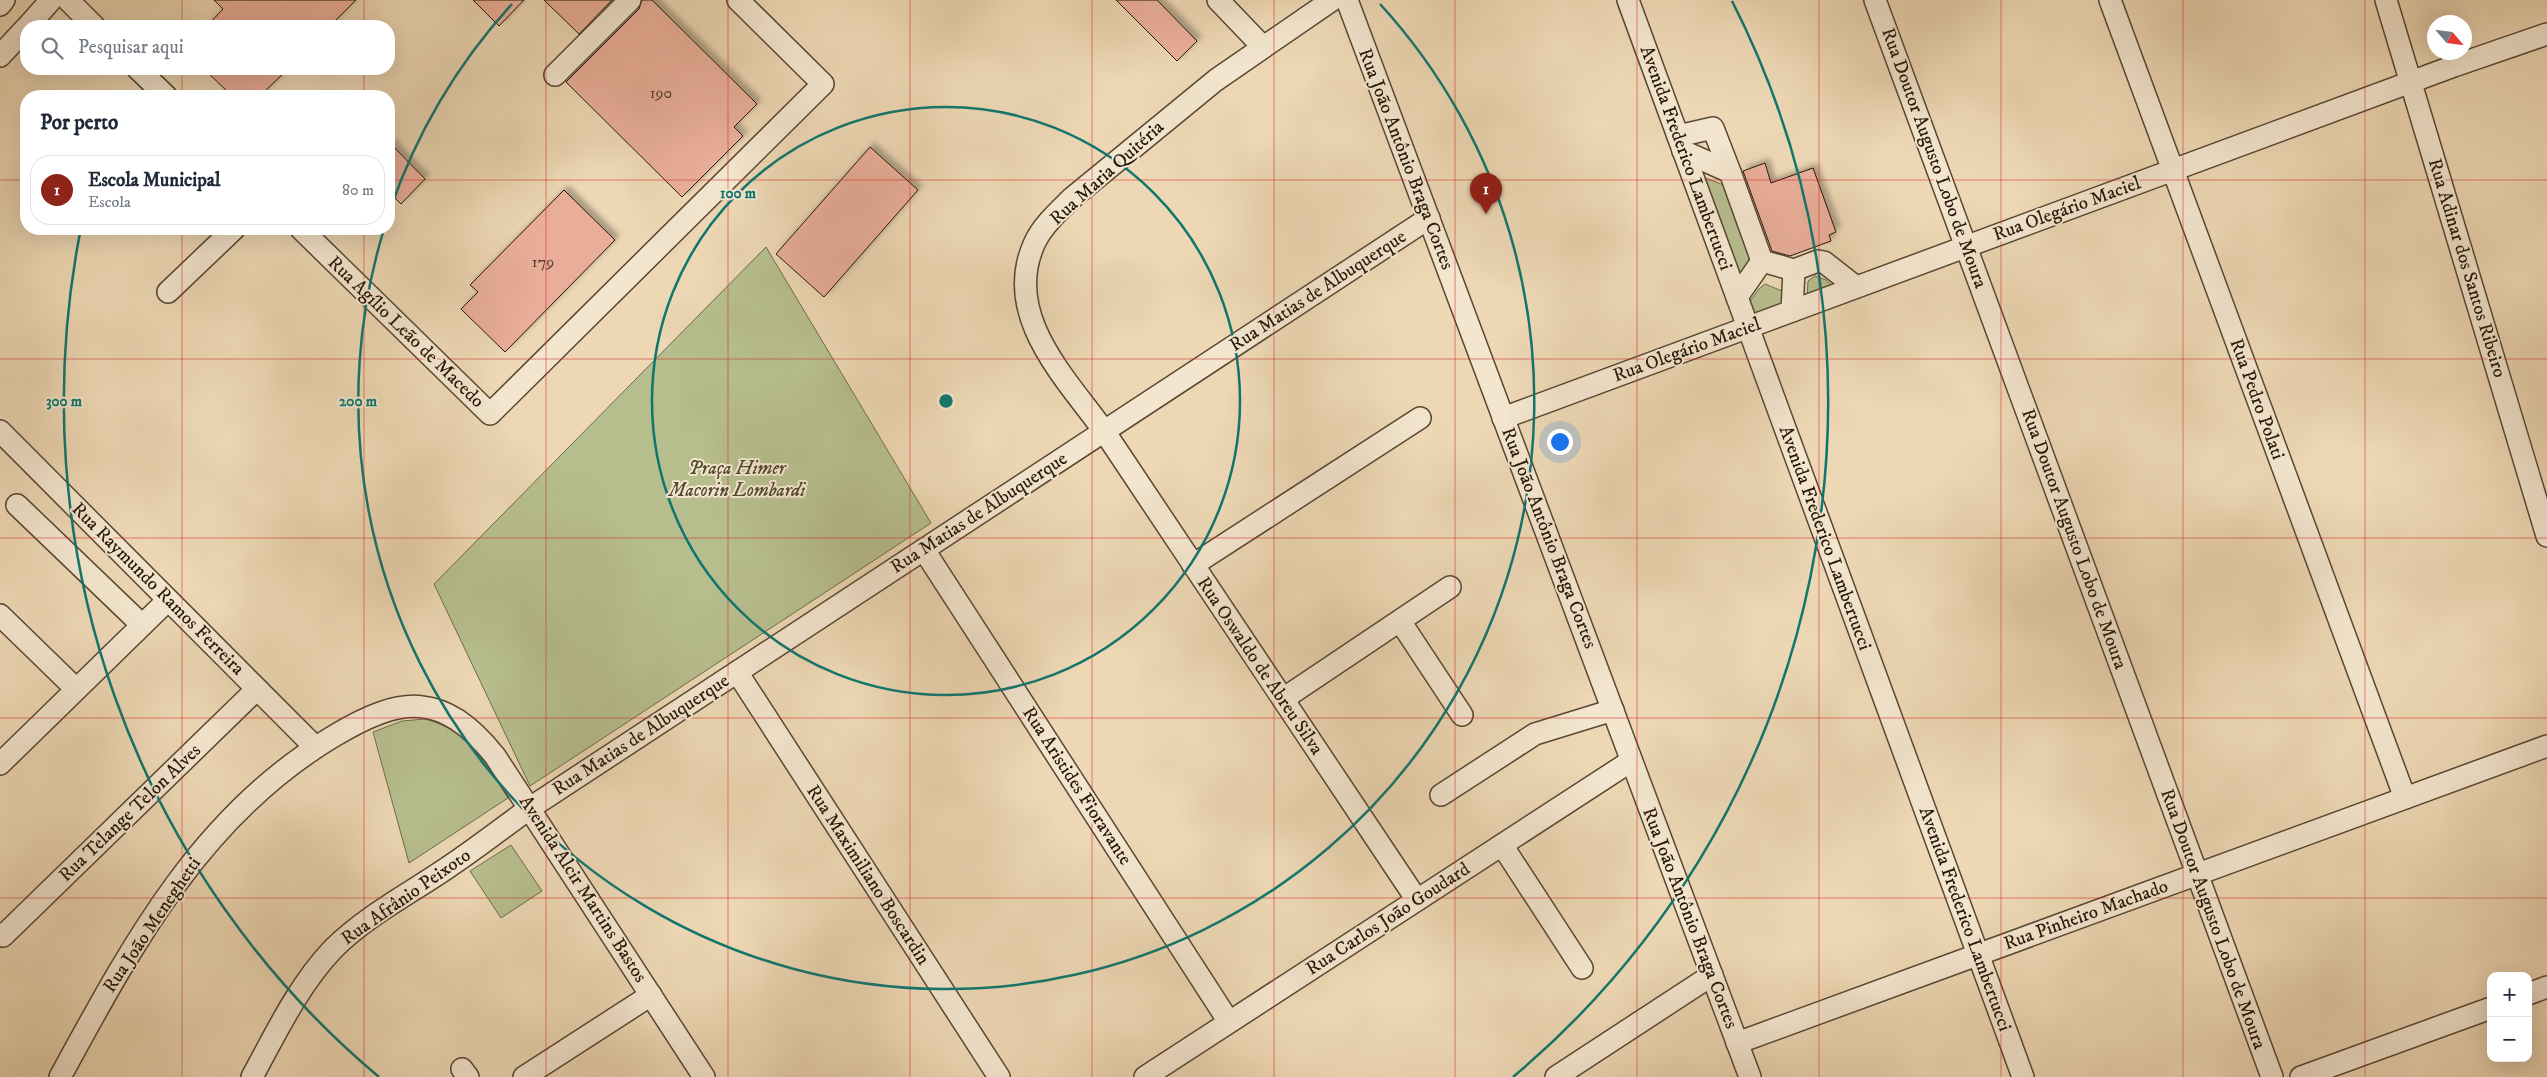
<!DOCTYPE html>
<html lang="pt">
<meta charset="utf-8">
<style>
body{margin:0;font-family:"IM FELL DW Pica",serif;background:#f6f6f7;color:#1f2937}
.controls{position:absolute;right:15px;bottom:15px;display:grid;overflow:hidden;border-radius:10px;box-shadow:0 5px 20px #0002}
.controls button{width:45px;height:45px;display:grid;place-items:center;padding:0;border:0;border-bottom:1px solid #e0e1e3;background:#fff;color:#1f2937;font:25px sans-serif}
.compass{position:absolute;left:2427px;top:15px;width:45px;height:45px;border-radius:50%;background:#fff;box-shadow:0 5px 20px #0002;rotate:118deg}
.you{position:absolute;left:1559px;top:441px;width:18px;height:18px;margin:-12px;border:4px solid #fff;border-radius:50%;background:#1a73e8;box-shadow:0 0 0 8px #1a73e833}
.badge{display:grid;place-items:center;width:32px;height:32px;border-radius:50%;background:#8f2418;color:#fff;font-size:16px;font-weight:700}
.pin{position:absolute;translate:-50% -41px;filter:drop-shadow(0 1px 2px #0008)}
.pin::after{content:'';position:absolute;top:26px;width:18px;height:15px;background:inherit;clip-path:polygon(0 0,100% 0,50% 100%)}
.list{margin:0;padding:0;list-style:none}
h2{display:flex;justify-content:space-between;align-items:center;height:65px;margin:0;padding:0 20px;font-size:21px}
h2 small{font-size:16px;font-weight:400;color:#747a83}
.list li{display:grid;grid-template-columns:32px 1fr auto;gap:15px;align-items:center;box-sizing:border-box;height:70px;margin:0 10px 10px;padding:0 10px;border:1px solid #e0e1e3;border-radius:20px}
.list b{display:block;font-size:19px;white-space:nowrap}
.list p{margin:0;font-size:16px;white-space:nowrap;color:#747a83}
.list em{font-size:16px;font-style:normal;color:#747a83}
.icon{flex:none;width:28px;height:28px;fill:none;stroke:currentColor;stroke-width:2;stroke-linecap:round;stroke-linejoin:round}
.map{position:relative;flex:none;width:2547px;height:1077px;overflow:hidden}
.search{position:absolute;background:#fff;box-shadow:0 5px 20px #0002;left:20px;top:20px;width:375px;height:55px;display:flex;align-items:center;gap:12px;box-sizing:border-box;padding:0 18px;border-radius:20px;color:#747a83;font-size:19px}
.panel{position:absolute;background:#fff;box-shadow:0 5px 20px #0002;left:20px;top:90px;width:375px;height:145px;border-radius:20px}
.map>svg:first-child{display:block}
</style>
<div class="map">
<svg width="2547" height="1077" viewBox="0 0 2547 1077">
<defs>
<filter id="shadow"><feDropShadow dx="4.5" dy="-4.5" stdDeviation="2.5" flood-color="#0004"/></filter>
</defs>
<rect width="100%" height="100%" fill="#edd7b4"/>
<filter id="stains"><feTurbulence type="fractalNoise" baseFrequency=".004" numOctaves="4"/><feColorMatrix values="0 0 0 0 .2 0 0 0 0 .09 0 0 0 0 .02 0 0 0 .5 -.17"/></filter>
<radialGradient id="worn" r=".72"><stop offset=".6" stop-color="#630" stop-opacity="0"/><stop offset="1" stop-color="#630" stop-opacity=".3"/></radialGradient>
<g fill="#b7be8e" stroke="#6e6a4b">
<polygon points="1695,174 1729,187 1754,253 1738,278"/>
<polygon points="766,247 931,523 530,786 434,584"/>
<polygon points="1815,276 1826,280 1835,289 1807,299 1808,281"/>
<polygon points="1765,284 1787,293 1786,307 1755,314 1746,307 1759,289"/>
<path d="M425,719c45,12 59,43 83,79l-99,65 -36,-131 29,-11z"/>
<polygon points="511,845 542,891 501,918 470,871"/>
</g>
<g fill="#e9ae99" stroke="#251708" filter="url(#shadow)">
<polygon points="214,0 356,0 330,26 207,26 223,9"/>
<polygon points="473,0 524,0 499,26"/>
<polygon points="544,0 612,0 579,34"/>
<polygon points="642,0 652,0 757,104 734,127 743,136 682,197 566,82 639,9"/>
<polygon points="1116,0 1157,0 1197,41 1177,61"/>
<polygon points="204,69 288,69 260,96 232,96"/>
<polygon points="389,142 425,179 401,204 389,192"/>
<polygon points="870,147 918,190 824,297 776,254"/>
<polygon points="1765,163 1771,183 1813,168 1836,232 1829,235 1831,241 1790,256 1772,251 1743,171"/>
<polygon points="564,190 615,240 505,352 461,309 478,292 470,285"/>
</g>
<g fill="none" stroke-linecap="round" stroke-linejoin="round">
<g stroke="#574733" stroke-width="24">
<g id="minor">
<polyline points="68,0 94,26"/>
<polyline points="1218,0 1263,47"/>
<path d="M1332,0l-116,80 -144,118c-13,13 -29,27 -37,44 -34,72 30,135 69,189l313,469"/>
<polyline points="1347,0 1750,1077"/>
<polyline points="1628,0 2023,1077"/>
<polyline points="1875,0 2272,1077"/>
<polyline points="2110,0 2405,798"/>
<polyline points="2386,0 2547,536"/>
<polyline points="0,5 4,0"/>
<polyline points="28,26 51,0"/>
<polyline points="0,56 26,28"/>
<polyline points="138,69 166,96"/>
<polyline points="555,75 630,0"/>
<polyline points="1678,136 1713,128 1730,172"/>
<polyline points="1683,151 1730,172 1762,261 1794,270 1818,261 1824,262 1856,287"/>
<polyline points="301,229 490,414 823,84 738,0"/>
<polyline points="168,292 234,229"/>
<polyline points="1737,297 1762,261"/>
<polyline points="1792,311 1794,270"/>
<polyline points="1503,418 2454,66 2547,34"/>
<polyline points="0,431 315,747"/>
<polyline points="17,505 142,625"/>
<polyline points="924,550 1229,1022"/>
<polyline points="1193,565 1420,418"/>
<polyline points="0,615 76,689"/>
<polyline points="1400,621 1462,715"/>
<polyline points="737,672 999,1077"/>
<polyline points="1283,699 1450,587"/>
<polyline points="0,764 168,600"/>
<polyline points="1441,795 1535,734 1613,710"/>
<polyline points="1502,845 1582,968"/>
<polyline points="0,934 3,936 257,689"/>
<polyline points="2528,994 2547,987"/>
<polyline points="1737,1043 2547,746"/>
<polyline points="462,1069 468,1077"/>
<path d="M60,1077c72,-132 141,-262 274,-341 68,-41 109,-44 161,20l209,321"/>
<path d="M252,1077c24,-44 46,-91 81,-128 32,-32 74,-54 111,-79 29,-19 57,-41 86,-62l899,-590"/>
<polyline points="524,1077 651,995"/>
<polyline points="1145,1077 1631,761"/>
<polyline points="1556,1077 1712,975"/>
<polyline points="2301,1077 2491,1008"/>
</g>
</g>
<use href="#minor" stroke="#f3e5ce" stroke-width="21"/>
</g>
<path fill="none" stroke="#d62828" stroke-width="1" stroke-opacity="0.55" d="M182,0v26M364,0v26M546,0v1077M728,0v1077M910,0v1077M1092,0v1077M1274,0v1077M1455,0v1077M1637,0v1077M1819,0v1077M2001,0v1077M2183,0v1077M2365,0v1077M182,69v27M364,69v27M0,180h26M389,180h2158M182,229v848M364,229v848M0,359h2547M0,538h2547M0,718h2547M0,898h2547"/>
<g fill="none" stroke="#0f766e" stroke-width="2.5">
<circle cx="946" cy="401" r="294"/>
<path d="M390 210A588 588 0 0 1 512 4M1380 4A588 588 0 1 1 384 229"/>
<path d="M379 1077A882 882 0 0 1 80 233M1732 1A882 882 0 0 1 1513 1077"/>
</g>
<g text-anchor="middle" dominant-baseline="central" stroke-width="4" stroke-linejoin="round" paint-order="stroke">
<g font-size="16" fill="#563d2c">
<text x="661" y="93">190</text>
<text x="543" y="262">179</text>
</g>
<g font-size="19" fill="#251708" stroke="#f3e5ce">
<text transform="translate(1686 158) rotate(70)">Avenida Frederico Lambertucci</text>
<text transform="translate(1934 158) rotate(70)">Rua Doutor Augusto Lobo de Moura</text>
<text transform="translate(1406 159) rotate(69)">Rua João Antônio Braga Cortes</text>
<text transform="translate(1107 173) rotate(-42)">Rua Maria Quitéria</text>
<text transform="translate(2067 209) rotate(-20)">Rua Olegário Maciel</text>
<text transform="translate(2467 268) rotate(73)">Rua Adinar dos Santos Ribeiro</text>
<text transform="translate(1318 291) rotate(-33)">Rua Matias de Albuquerque</text>
<text transform="translate(406 332) rotate(44)">Rua Agílio Leão de Macedo</text>
<text transform="translate(1687 350) rotate(-20)">Rua Olegário Maciel</text>
<text transform="translate(2257 399) rotate(70)">Rua Pedro Polati</text>
<text transform="translate(979 513) rotate(-33)">Rua Matias de Albuquerque</text>
<text transform="translate(1549 538) rotate(69)">Rua João Antônio Braga Cortes</text>
<text transform="translate(1825 538) rotate(70)">Avenida Frederico Lambertucci</text>
<text transform="translate(2074 539) rotate(70)">Rua Doutor Augusto Lobo de Moura</text>
<text transform="translate(158 589) rotate(45)">Rua Raymundo Ramos Ferreira</text>
<text transform="translate(1260 666) rotate(56)">Rua Oswaldo de Abreu Silva</text>
<text transform="translate(641 735) rotate(-33)">Rua Matias de Albuquerque</text>
<text transform="translate(1077 786) rotate(57)">Rua Aristides Fioravante</text>
<text transform="translate(130 813) rotate(-44)">Rua Telange Telon Alves</text>
<text transform="translate(868 875) rotate(57)">Rua Maximiliano Boscardin</text>
<text transform="translate(583 889) rotate(57)">Avenida Alcir Martins Bastos</text>
<text transform="translate(406 897) rotate(-35)">Rua Afrânio Peixoto</text>
<text transform="translate(2086 915) rotate(-20)">Rua Pinheiro Machado</text>
<text transform="translate(1690 918) rotate(69)">Rua João Antônio Braga Cortes</text>
<text transform="translate(1388 919) rotate(-33)">Rua Carlos João Goudard</text>
<text transform="translate(1965 919) rotate(70)">Avenida Frederico Lambertucci</text>
<text transform="translate(2213 919) rotate(70)">Rua Doutor Augusto Lobo de Moura</text>
<text transform="translate(152 925) rotate(-56)">Rua João Meneghetti</text>
</g>
<g font-size="19" font-style="italic" fill="#514930" stroke="#f3e5ce">
<text x="737" y="468">Praça Himer<tspan x="737" dy="22">Macorin Lombardi</tspan></text>
</g>
</g>
<circle cx="946" cy="401" r="8" fill="#0f766e" stroke="#f3e5ce" stroke-width="2.5"/>
<g font-size="15" text-anchor="middle" font-weight="bold" fill="#0f766e" stroke="#f3e5ce" stroke-width="4" stroke-linejoin="round" paint-order="stroke">
<text x="738" y="198">100 m</text>
<text x="358" y="406">200 m</text>
<text x="64" y="406">300 m</text>
</g>
<rect width="100%" height="100%" filter="url(#stains)"/>
<rect width="100%" height="100%" fill="url(#worn)"/>
</svg>
<div class="controls">
<button>+</button>
<button>−</button>
</div>
<svg class="compass" viewBox="-18 -18 36 36"><path d="M0-13l5 13h-10z" fill="#e53935"/><path d="M0 13l5-13h-10z" fill="#747a83"/></svg>
<div class="you"></div>
<div class="pin badge" style="left:1486px;top:214px">1</div>
<div class="search"><svg class="icon" aria-label="search" viewBox="0 0 24 24"><circle cx="10" cy="10" r="6"/><path d="M15 15l6 6"/></svg>Pesquisar aqui</div>
<section class="panel">
<h2>Por perto<small></small></h2>
<ul class="list">
<li><span class="badge">1</span><div><b>Escola Municipal</b><p>Escola</p></div><em>80 m</em></li>
</ul>
</section>
</div>
